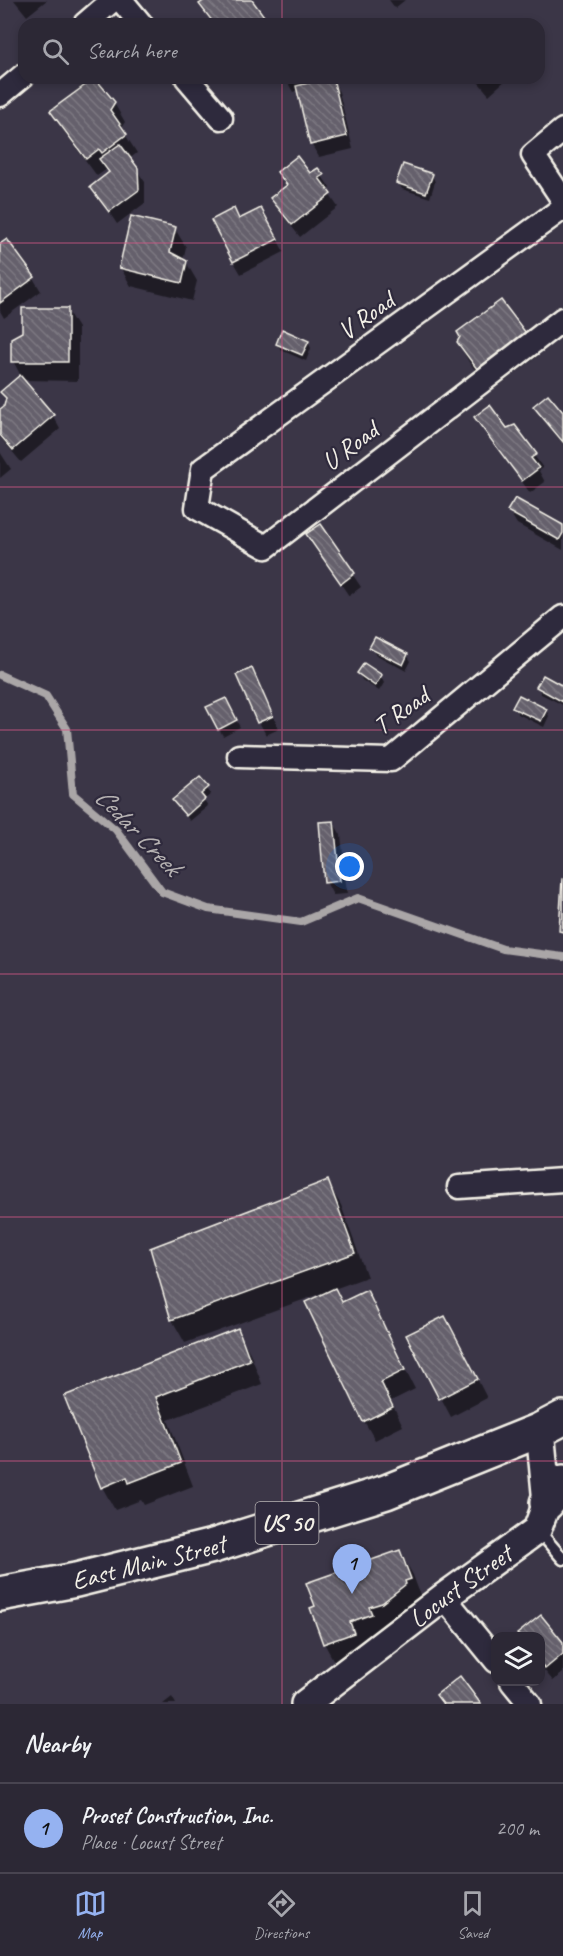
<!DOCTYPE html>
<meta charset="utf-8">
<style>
body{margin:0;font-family:Caveat,sans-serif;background:#383441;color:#f1f3f6}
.controls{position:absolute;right:18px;bottom:18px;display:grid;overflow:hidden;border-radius:12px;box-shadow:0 3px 9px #0003}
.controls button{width:54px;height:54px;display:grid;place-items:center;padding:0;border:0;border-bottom:2px solid #484450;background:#2c2835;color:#f1f3f6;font:30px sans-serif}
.you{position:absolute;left:350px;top:867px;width:21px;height:21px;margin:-15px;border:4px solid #fff;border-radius:50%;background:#1a73e8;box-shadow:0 0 0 9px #1a73e833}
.badge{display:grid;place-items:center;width:39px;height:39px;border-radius:50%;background:#95b2f1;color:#111;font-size:20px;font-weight:700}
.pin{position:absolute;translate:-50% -50px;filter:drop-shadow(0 2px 3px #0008)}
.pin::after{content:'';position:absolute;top:32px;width:21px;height:18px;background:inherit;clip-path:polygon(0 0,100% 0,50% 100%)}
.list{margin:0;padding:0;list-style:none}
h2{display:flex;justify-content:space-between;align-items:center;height:78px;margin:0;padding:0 24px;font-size:26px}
h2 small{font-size:20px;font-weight:400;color:#a6a6ad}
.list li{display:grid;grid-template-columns:39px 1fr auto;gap:18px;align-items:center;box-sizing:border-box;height:90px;padding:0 24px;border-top:2px solid #484450}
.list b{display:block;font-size:22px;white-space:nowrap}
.list p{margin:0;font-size:20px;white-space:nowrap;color:#a6a6ad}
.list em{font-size:20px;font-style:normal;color:#a6a6ad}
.icon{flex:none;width:33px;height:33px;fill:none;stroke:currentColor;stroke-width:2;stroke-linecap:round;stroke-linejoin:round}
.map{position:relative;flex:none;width:563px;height:1704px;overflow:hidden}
.search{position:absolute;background:#2c2835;box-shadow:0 3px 9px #0003;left:18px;right:18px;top:18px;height:66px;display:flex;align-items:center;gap:15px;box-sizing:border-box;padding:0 21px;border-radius:18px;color:#a6a6ad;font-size:22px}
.sheet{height:168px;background:#2c2835}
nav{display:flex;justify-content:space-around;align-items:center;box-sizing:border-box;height:84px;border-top:2px solid #484450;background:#2c2835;font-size:16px;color:#a6a6ad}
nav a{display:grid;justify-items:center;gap:3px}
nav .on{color:#95b2f1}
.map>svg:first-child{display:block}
</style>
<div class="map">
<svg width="563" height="1704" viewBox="0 0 563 1704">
<defs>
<pattern id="building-back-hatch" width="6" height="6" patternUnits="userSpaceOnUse" patternTransform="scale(1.5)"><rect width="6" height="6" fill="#65616c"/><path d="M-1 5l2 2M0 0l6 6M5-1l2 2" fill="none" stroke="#7c7881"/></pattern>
</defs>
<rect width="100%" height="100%" fill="#3b3647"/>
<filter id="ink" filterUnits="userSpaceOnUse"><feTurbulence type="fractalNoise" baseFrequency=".0167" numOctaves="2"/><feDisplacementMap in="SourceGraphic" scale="12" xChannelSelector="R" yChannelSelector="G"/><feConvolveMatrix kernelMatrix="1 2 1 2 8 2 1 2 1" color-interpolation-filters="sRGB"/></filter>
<g filter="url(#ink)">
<g fill="#0007">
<polygon points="14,0 47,0 27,16"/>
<polygon points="208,0 250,0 267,24 213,24 201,5"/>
<polygon points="389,0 405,0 395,8"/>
<polygon points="296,20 298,24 287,24"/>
<polygon points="285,78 316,78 317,82 332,79 339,92 353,149 319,157 311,144 298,90 293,92"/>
<polygon points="475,78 508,78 489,95"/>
<polygon points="114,103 125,122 121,128 137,153 129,159 145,182 145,203 117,224 92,187 110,174 107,169 97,176 63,130 52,112"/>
<polygon points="279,173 322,176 330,188 327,191 338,207 300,237 280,212 272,199 287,187"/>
<polygon points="432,175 435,182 430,198 402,189 398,183"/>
<polygon points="239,221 268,222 284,252 241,274 234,262"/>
<polygon points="175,229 186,247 183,260 186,262 197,281 192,301 131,286 120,267"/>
<polygon points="0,246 33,278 41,291 4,318 0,311"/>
<polygon points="67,310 78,328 78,381 22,380 53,416 60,429 21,462 0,437 0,411 5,407 7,400 2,392 21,376 13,361 23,333"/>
<polygon points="527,338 538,356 491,391 469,362 458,343"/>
<polygon points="308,342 311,348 306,361 281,350 277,344"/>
<polygon points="535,407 563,414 563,444 543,419"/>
<polygon points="476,417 506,430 514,427 543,468 539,471 545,482 530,493"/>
<polygon points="0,452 11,469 0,478"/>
<polygon points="509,511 563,526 563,550 517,524"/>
<polygon points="320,526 361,587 349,596 308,535"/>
<polygon points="371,648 407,655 411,661 406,671 375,654"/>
<polygon points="359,673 381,677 384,683 379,691 362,680"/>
<polygon points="258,683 279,729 266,735 259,722"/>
<polygon points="538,687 563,688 563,705 541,694"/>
<polygon points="225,700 240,727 223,736 208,708"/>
<polygon points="514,708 546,710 549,716 544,727 518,714"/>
<polygon points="199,779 211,794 204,800 208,806 190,821 178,806"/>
<polygon points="333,822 341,835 347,894 333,895 326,882"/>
<polygon points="327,1182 341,1205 367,1277 334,1289 343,1304 366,1292 415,1389 391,1401 403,1426 375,1440 364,1421 322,1293 185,1343 172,1320 152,1249"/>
<polygon points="237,1330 250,1353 262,1384 168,1420 193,1486 144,1505 141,1500 115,1510 102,1487 66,1397"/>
<polygon points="455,1336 487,1398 451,1417 441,1398"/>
<polygon points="400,1552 413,1575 423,1602 337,1667 324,1643"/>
<polygon points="541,1617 563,1644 563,1673 553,1681 540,1665 540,1636 520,1636 519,1634"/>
<polygon points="172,1697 176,1704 163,1704"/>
</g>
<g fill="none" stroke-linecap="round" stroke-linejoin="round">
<polyline stroke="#aaa6a7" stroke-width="8" points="0,675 46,696 67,729 73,794 116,830 162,892 208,909 301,922 358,898 503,949 563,957"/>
</g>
<g fill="url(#building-back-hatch)" stroke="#f4f1e8" stroke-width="1.5">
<polygon points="205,0 252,0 264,16 253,24 210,24 213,22 199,4"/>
<polygon points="95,78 115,102 110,110 127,134 102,153 99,149 86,159 50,111"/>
<polygon points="329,78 333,78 347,136 310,145 296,86"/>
<polygon points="120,144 138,168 139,190 109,212 90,187 109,172 99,159"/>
<polygon points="297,156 310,173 318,168 324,175 319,178 331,194 292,225 270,198 287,185 277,172"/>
<polygon points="403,164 433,174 426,193 396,183"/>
<polygon points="234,208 239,219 261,208 278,239 233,262 211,220"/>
<polygon points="131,216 176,227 170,252 187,261 182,283 119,268"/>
<polygon points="7,239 35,277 0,303 0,244"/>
<polygon points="501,300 529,337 480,373 457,342 460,337 457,332"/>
<polygon points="22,308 68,308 68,362 11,362 11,338 22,332"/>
<polygon points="282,329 309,341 302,355 276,344"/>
<polygon points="20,375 54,415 13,450 0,435 0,409 4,406 6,398 0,392"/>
<polygon points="548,394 563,412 563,442 533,406"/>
<polygon points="490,405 507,428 515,425 537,454 531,458 539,468 522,481 474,417"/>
<polygon points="515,498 563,525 563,533 559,540 507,511"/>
<polygon points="321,524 355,573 341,584 306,534"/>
<polygon points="375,637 408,654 403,665 369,648"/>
<polygon points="364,663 382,675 375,686 357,673"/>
<polygon points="252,668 273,716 257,723 236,675"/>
<polygon points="543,675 563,686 563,702 536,687"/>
<polygon points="519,695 547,709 541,721 512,708"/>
<polygon points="226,698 237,720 218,730 206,707"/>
<polygon points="200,777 209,787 201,794 205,799 186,816 172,800"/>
<polygon points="334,821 340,881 324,883 319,822"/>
<polygon points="562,879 563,879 563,932 559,931"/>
<polygon points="328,1180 355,1253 171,1320 150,1248"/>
<polygon points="335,1288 342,1302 367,1290 405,1370 381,1382 393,1407 363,1422 305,1302"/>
<polygon points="445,1316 478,1379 439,1399 406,1335"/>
<polygon points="238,1328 250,1360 156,1397 181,1463 129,1483 127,1477 101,1488 64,1396"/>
<polygon points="400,1550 411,1579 405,1581 406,1584 382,1603 369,1607 372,1614 350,1622 354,1633 323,1644 310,1608 315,1606 306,1583"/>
<polygon points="541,1615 563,1642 563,1654 545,1669 540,1664 540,1636 519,1636 517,1634"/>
<polygon points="460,1676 481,1704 443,1704 436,1695"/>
</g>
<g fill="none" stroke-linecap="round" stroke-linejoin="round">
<g stroke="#f4f1e8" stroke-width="15">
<polyline id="service" points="538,1530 563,1559"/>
</g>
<g stroke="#f4f1e8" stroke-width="27">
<g id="minor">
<polyline points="121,0 141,24"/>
<polyline points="85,24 113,0"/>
<polyline points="187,78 221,118"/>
<polyline points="0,95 24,75"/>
<polyline points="563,130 533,155 563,200"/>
<polyline points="563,208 203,469 197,508 266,547 563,319"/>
<polyline points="239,756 391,760 563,617"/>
<polyline points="459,1187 563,1180"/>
<polyline points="444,1597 496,1661"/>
<polyline points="512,1682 530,1704"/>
</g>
</g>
<g stroke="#f4f1e8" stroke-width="32">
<g id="tertiary">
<path id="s1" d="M305,1704l139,-107 93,-67 10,-27 -7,-73"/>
</g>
</g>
<g stroke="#f4f1e8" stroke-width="38">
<g id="trunk">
<polyline points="547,1503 563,1482"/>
<path id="s2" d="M0,1594l76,-14 137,-34 173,-54 154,-62 23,-12"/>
</g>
</g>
<use href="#service" stroke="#2f2a3d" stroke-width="10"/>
<use href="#minor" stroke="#2f2a3d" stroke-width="22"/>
<use href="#tertiary" stroke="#2f2a3d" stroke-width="27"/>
<use href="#trunk" stroke="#2f2a3d" stroke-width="33"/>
</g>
</g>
<path fill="none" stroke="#d15985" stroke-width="1.5" stroke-opacity="0.55" d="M282,0v24M282,78v1626M0,243h563M0,487h563M0,730h563M0,974h563M0,1217h563M0,1461h563"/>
<g text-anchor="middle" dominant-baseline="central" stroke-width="4.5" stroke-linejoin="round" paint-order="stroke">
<rect fill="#2f2a3d" stroke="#b9b5b5" stroke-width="1.5" x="255.5" y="1502" width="63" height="42" rx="4.5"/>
<g font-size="24" font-weight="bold" fill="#f4f1e8">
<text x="287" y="1523">US 50</text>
</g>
<g font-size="26" fill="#f4f1e8" stroke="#2f2a3d">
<text transform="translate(366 316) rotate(-36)">V Road</text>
<text transform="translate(350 446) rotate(-37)">U Road</text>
<text transform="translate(401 711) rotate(-36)">T Road</text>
<text stroke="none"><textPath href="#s2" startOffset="152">East Main Street</textPath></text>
<text stroke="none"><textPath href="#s1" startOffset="195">Locust Street</textPath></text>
</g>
<g font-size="27" font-style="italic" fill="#b6b2b2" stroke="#2f2a3d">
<text transform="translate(138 831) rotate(46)">Cedar Creek</text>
</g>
</g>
</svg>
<div class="controls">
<button><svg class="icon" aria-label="layers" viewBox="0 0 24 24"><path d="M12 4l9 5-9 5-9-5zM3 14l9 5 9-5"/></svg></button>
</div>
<div class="you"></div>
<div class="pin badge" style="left:352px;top:1594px">1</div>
<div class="search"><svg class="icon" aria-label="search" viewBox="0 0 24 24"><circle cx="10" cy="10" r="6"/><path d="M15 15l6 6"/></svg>Search here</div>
</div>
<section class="sheet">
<h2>Nearby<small></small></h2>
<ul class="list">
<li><span class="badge">1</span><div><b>Proset Construction, Inc.</b><p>Place · Locust Street</p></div><em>200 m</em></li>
</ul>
</section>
<nav>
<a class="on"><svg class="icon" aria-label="map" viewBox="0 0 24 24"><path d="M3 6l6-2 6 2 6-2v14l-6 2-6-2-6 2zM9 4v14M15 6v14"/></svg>Map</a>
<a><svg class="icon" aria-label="directions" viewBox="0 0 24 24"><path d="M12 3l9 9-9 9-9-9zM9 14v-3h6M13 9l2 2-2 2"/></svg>Directions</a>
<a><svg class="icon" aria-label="saved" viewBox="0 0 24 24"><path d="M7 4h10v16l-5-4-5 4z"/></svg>Saved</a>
</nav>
